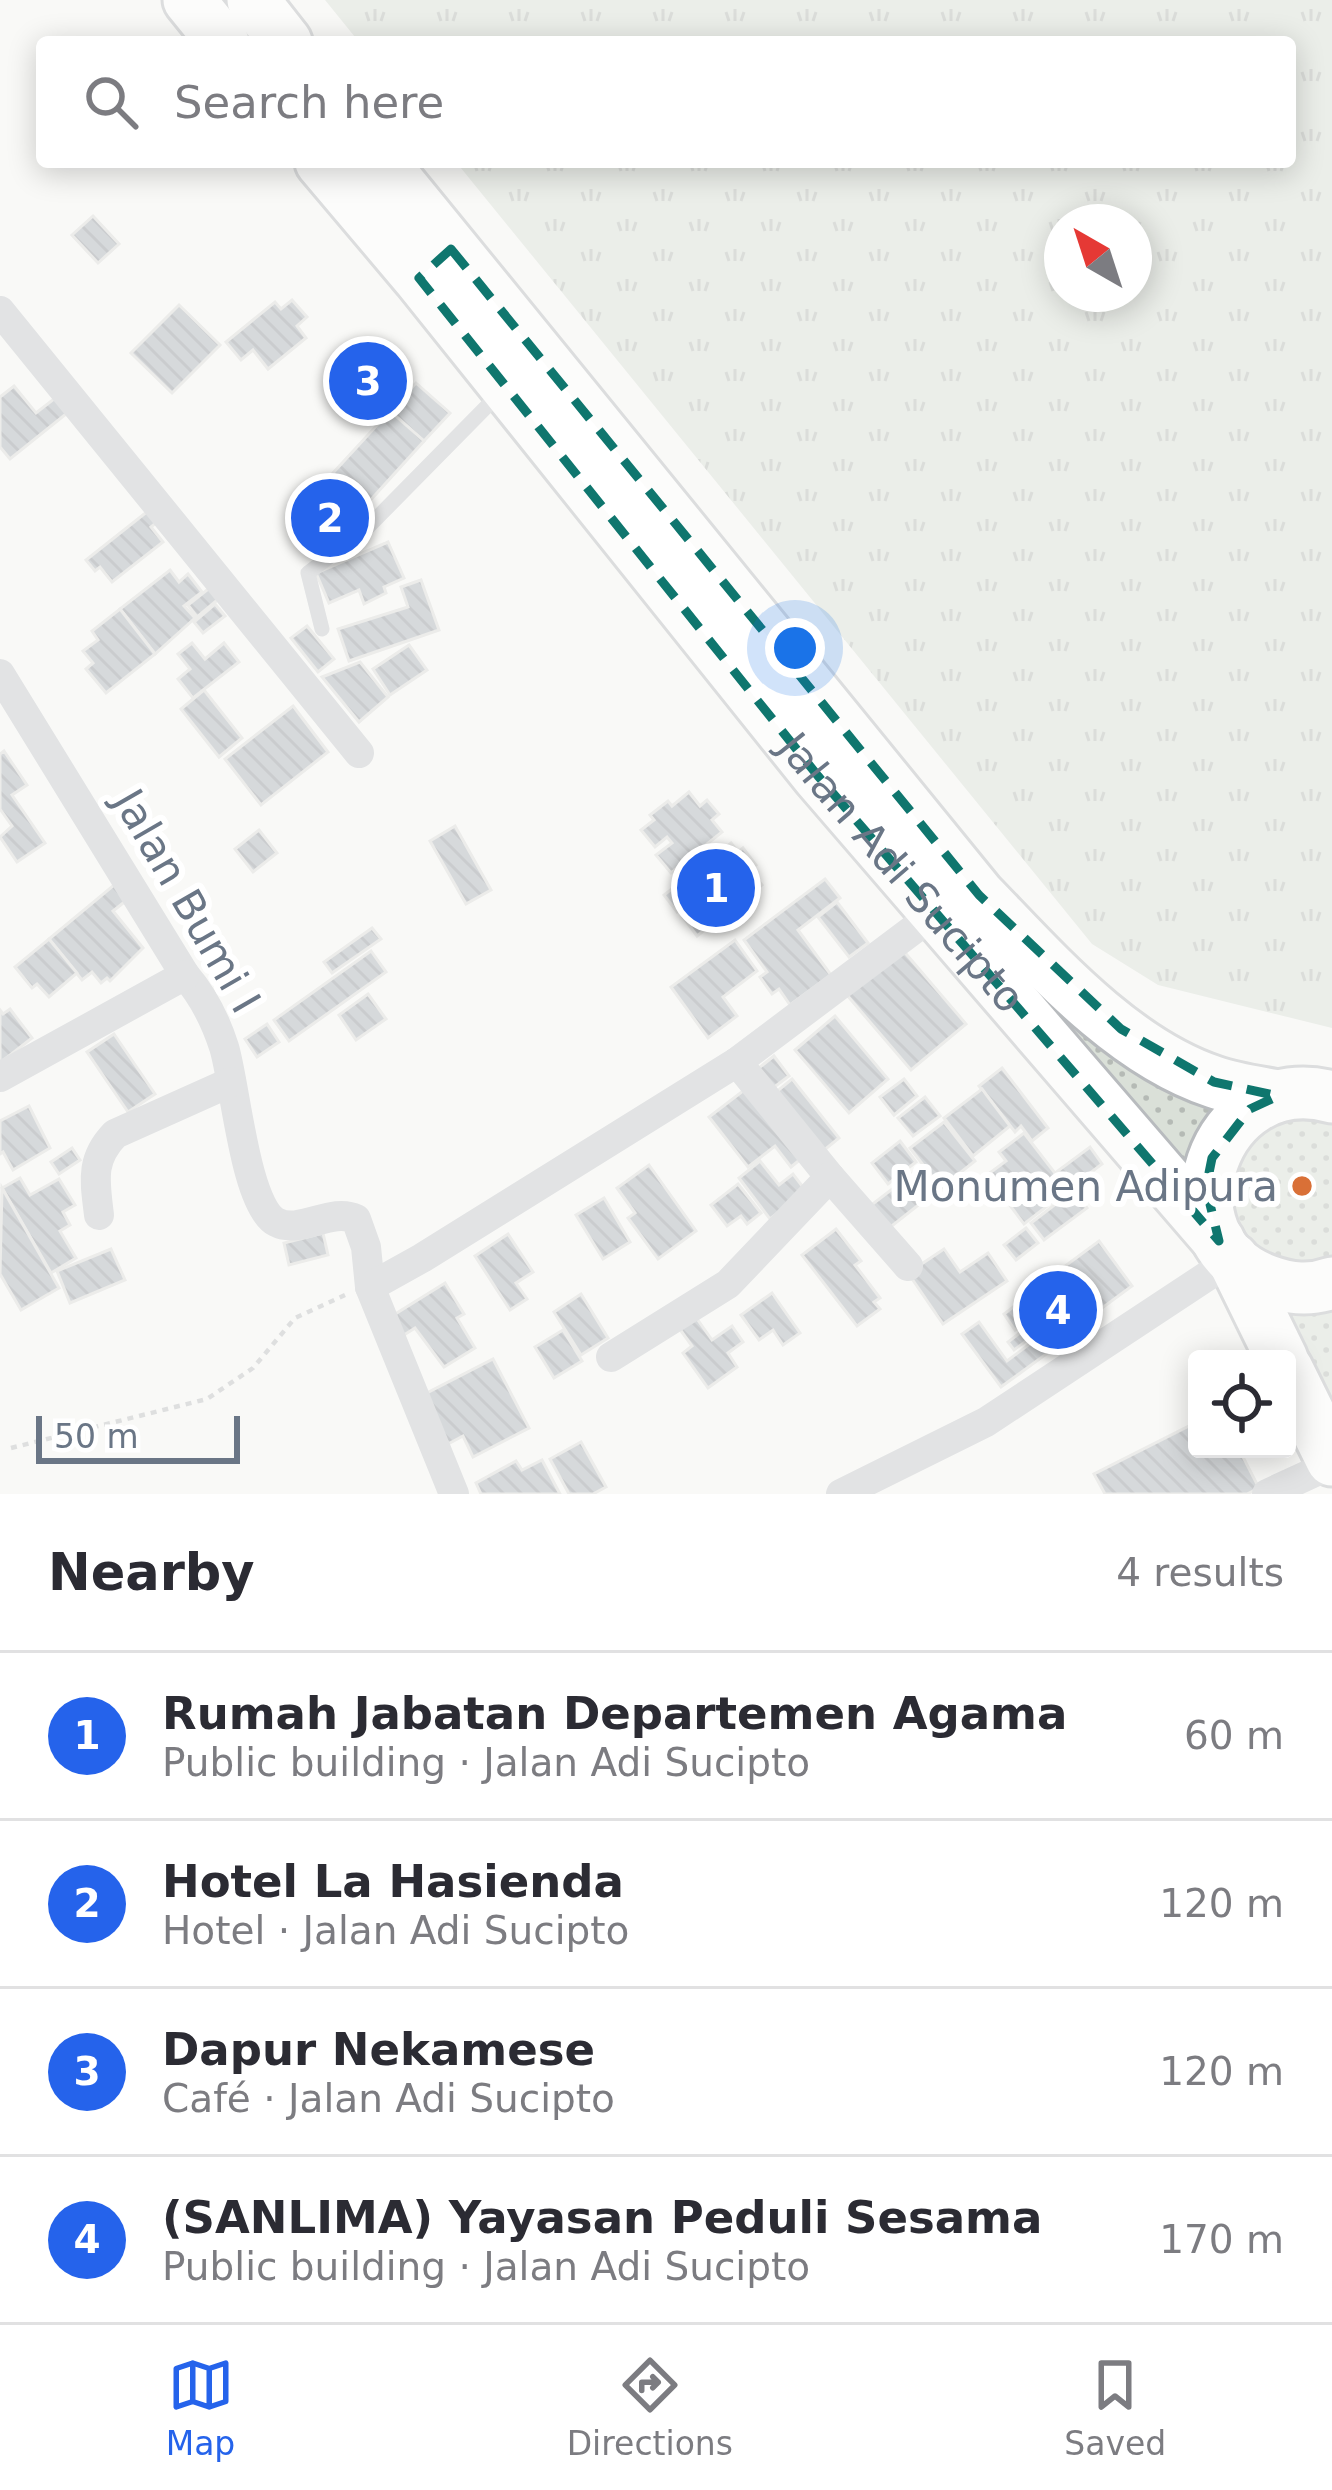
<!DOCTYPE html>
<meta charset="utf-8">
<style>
body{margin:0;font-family:"DejaVu Sans",sans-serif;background:#f2f2f3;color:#2b2b33}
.controls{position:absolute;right:36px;bottom:36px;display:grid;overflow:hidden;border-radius:12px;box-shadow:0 6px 30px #0003}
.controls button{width:108px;height:108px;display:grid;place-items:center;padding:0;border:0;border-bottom:3px solid #e1e1e2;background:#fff;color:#2b2b33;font:60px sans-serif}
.compass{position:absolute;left:1044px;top:204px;width:108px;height:108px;border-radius:50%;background:#fff;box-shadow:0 6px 30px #0003;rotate:321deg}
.scale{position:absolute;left:36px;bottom:30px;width:204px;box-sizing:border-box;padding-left:12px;border:6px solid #6a7686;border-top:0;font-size:33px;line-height:42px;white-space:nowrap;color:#6a7686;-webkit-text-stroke:9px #fff;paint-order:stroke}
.you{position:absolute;left:795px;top:648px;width:42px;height:42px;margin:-30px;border:9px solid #fff;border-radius:50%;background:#1a73e8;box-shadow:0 0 0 18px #1a73e833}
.badge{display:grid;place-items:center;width:78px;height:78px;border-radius:50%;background:#2563eb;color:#fff;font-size:39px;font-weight:700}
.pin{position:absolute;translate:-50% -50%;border:6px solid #fff;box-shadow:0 3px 12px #0006}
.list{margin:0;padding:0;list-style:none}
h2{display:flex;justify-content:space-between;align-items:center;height:156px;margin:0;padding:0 48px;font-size:51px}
h2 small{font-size:39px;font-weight:400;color:#7c7c81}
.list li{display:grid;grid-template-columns:78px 1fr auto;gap:36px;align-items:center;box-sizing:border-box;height:168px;padding:0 48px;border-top:3px solid #e1e1e2}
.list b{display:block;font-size:45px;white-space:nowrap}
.list p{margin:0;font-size:39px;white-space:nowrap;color:#7c7c81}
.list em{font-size:39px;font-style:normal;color:#7c7c81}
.icon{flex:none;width:66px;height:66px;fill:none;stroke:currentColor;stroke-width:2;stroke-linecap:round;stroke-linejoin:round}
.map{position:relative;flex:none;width:1332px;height:1494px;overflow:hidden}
.search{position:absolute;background:#fff;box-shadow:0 6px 30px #0003;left:36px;right:36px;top:36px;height:132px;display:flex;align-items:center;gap:30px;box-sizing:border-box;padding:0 42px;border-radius:12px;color:#7c7c81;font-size:45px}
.sheet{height:828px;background:#fff}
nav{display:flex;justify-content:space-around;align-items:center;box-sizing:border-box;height:168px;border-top:3px solid #e1e1e2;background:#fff;font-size:33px;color:#7c7c81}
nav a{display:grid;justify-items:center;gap:6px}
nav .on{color:#2563eb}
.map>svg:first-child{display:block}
</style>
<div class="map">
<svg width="1332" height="1494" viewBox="0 0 1332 1494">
<defs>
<pattern id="grass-tufts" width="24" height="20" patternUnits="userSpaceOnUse" patternTransform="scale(3)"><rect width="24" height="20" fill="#dae0d8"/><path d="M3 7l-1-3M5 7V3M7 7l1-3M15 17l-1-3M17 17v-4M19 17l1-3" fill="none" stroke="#b5bab5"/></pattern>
<pattern id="garden-dots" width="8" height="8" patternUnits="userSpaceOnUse" patternTransform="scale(3)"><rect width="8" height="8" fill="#dae0d8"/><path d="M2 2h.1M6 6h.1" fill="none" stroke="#b5bab5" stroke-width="1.8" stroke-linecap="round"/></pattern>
<pattern id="building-back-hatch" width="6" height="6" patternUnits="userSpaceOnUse" patternTransform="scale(3)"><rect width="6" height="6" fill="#acb2b9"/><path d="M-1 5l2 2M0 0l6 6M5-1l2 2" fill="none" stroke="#90959c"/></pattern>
</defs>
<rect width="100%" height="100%" fill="#f9f9f7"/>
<path fill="url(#grass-tufts)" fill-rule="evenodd" d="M325,0h1007v1028l-174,-43 -66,-41 -636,-782h834v-120h-931zM1062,222h72v72h-72z"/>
<g fill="url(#garden-dots)">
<polygon points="791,693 982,916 1239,1099 1191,1183"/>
<path d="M1289,1116l43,4v143c-11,1 -26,7 -37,6 -57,-6 -91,-92 -48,-130 11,-10 29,-16 42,-23z"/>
<polygon points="1273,1302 1332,1303 1332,1430"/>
</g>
<g fill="url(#building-back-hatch)" stroke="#dbdbd9" stroke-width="3">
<polygon points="93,216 119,244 98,263 72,235"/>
<polygon points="292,300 307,317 297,326 306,338 268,369 253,350 241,360 226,342 275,302 281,309"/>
<polygon points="179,305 220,345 172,393 131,353"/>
<polygon points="372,355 394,380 362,410 339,385"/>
<polygon points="416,383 450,413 424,441 390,411"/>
<polygon points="14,386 36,413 59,395 71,410 10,459 0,447 0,397"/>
<polygon points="390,411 424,441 366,505 333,473"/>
<polygon points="337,489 357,511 312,550 300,537 308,530 301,522"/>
<polygon points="153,507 162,518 151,527 163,542 112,582 100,567 95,571 86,560"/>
<polygon points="388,542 404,578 384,587 386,593 364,604 359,590 329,603 316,573"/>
<polygon points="170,570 179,582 188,574 202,592 184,606 195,618 155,654 120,609"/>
<polygon points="421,580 439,630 349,661 338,629 408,607 401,587"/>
<polygon points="212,586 221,597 197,617 188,605"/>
<polygon points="215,604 225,616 203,633 194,622"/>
<polygon points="120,609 155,654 106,693 86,669 93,663 83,651 98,640 92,631"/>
<polygon points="307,626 334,659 318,672 291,638"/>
<polygon points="192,643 205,659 224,643 239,662 193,698 178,679 190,669 178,654"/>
<polygon points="409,645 427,670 390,695 373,669"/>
<polygon points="360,662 388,697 359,722 322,677"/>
<polygon points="204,690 242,738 219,757 181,709"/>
<polygon points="293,706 328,752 261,805 225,759"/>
<polygon points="4,751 27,785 12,795 45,843 17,862 0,837 12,826 0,809 0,754"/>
<polygon points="689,792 700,806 707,800 719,814 712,820 722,832 671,873 656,855 672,843 667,837 655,847 641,830 654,820 650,815 668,801 672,806"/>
<polygon points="455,826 491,890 466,904 430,841"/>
<polygon points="259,830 277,853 253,872 235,849"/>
<polygon points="731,843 738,852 743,848 756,865 750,870 762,885 697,936 683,917 709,897 704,891 677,912 664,895 695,871 690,865 707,852 712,858"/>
<polygon points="825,879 840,898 798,930 831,975 790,1005 779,989 772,994 760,977 767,972 744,940"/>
<polygon points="114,885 127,900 113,911 143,948 110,981 107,978 101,983 92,972 82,980 49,939"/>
<polygon points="837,902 868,943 849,957 818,917"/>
<polygon points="372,928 381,939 332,973 324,962"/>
<polygon points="49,939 77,973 49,997 37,984 32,988 15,967"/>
<polygon points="735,940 757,971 723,997 737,1016 708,1038 671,987"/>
<polygon points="901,948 966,1024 911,1070 846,994"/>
<polygon points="371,951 386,972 289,1041 274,1020"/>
<polygon points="368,994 386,1019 356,1040 339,1015"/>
<polygon points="10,1009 32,1038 0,1063 0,1010 3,1014"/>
<polygon points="835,1016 888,1079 849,1113 795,1050"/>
<polygon points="267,1024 279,1042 257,1057 245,1039"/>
<polygon points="114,1034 155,1094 128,1112 87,1052"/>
<polygon points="774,1056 789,1076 765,1094 750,1075"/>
<polygon points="1002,1068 1048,1128 1032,1141 1021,1126 1015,1132 979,1086"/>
<polygon points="792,1079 839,1138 817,1156 770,1097"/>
<polygon points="904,1079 917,1096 894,1115 880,1097"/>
<polygon points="752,1084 807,1154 791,1167 775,1146 748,1167 709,1117"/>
<polygon points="982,1089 1010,1126 973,1156 944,1118"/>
<polygon points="925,1097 940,1116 913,1136 898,1118"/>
<polygon points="29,1106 50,1148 13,1170 3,1152 0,1154 0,1121"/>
<polygon points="944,1122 975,1161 941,1188 910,1148"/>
<polygon points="1024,1133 1068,1190 1024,1224 987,1175 1006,1161 999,1152"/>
<polygon points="900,1141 916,1162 888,1184 872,1163"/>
<polygon points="1090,1147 1102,1164 1068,1190 1055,1173"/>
<polygon points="72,1148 80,1160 59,1174 51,1162"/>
<polygon points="760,1161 779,1185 793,1174 806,1191 770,1219 739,1178"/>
<polygon points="649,1165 696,1231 658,1259 628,1218 635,1213 617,1188"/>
<polygon points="917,1170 935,1193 921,1203 904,1180"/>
<polygon points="20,1178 30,1195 59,1179 75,1205 63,1212 70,1225 60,1231 76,1258 51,1273 2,1188"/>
<polygon points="904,1180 921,1203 888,1229 870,1206"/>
<polygon points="738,1184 761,1213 747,1224 741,1216 727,1226 711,1205"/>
<polygon points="2,1188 59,1288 21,1310 0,1274"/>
<polygon points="1074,1190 1087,1208 1044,1240 1031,1223"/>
<polygon points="604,1198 630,1242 603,1259 576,1215"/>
<polygon points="1026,1228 1038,1243 1016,1260 1004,1245"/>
<polygon points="836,1229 861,1261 855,1265 880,1298 874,1302 880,1309 857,1326 802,1255"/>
<polygon points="323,1233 328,1255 289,1265 284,1243"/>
<polygon points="508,1234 533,1272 516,1283 527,1299 510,1310 475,1256"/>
<polygon points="1099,1241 1132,1286 1094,1314 1061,1269"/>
<polygon points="111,1249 125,1280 70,1303 57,1271"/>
<polygon points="944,1249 960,1272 988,1253 1007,1281 943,1324 908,1273"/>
<polygon points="445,1283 464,1314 457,1318 475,1348 444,1367 415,1328 404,1335 392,1316"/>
<polygon points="1037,1289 1049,1305 1015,1330 1004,1314"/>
<polygon points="772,1293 800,1333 783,1345 773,1330 759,1340 741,1315"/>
<polygon points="581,1294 608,1338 581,1355 554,1312"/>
<polygon points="1056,1306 1062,1314 1014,1350 1008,1342"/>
<polygon points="1075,1310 1086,1325 1001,1387 962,1334 979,1322 1007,1361"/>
<polygon points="695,1316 712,1340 732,1326 743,1342 728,1353 737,1367 708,1388 683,1353 692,1346 679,1328"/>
<polygon points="563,1330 582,1361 554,1378 535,1347"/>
<polygon points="493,1359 529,1428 473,1457 463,1436 448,1444 423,1395"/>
<polygon points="1197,1422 1197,1449 1239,1449 1259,1488 1247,1494 1105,1494 1094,1474"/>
<polygon points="581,1442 606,1487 593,1494 569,1494 550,1459"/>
<polygon points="542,1460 560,1494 481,1494 476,1483 516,1461 522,1470"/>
</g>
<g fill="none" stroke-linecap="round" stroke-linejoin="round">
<g stroke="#b8bbbe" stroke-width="57">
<g id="trunk">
<polyline points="189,0 223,42"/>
<polyline points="253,0 286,42"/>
<path id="s1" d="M321,162l98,116 399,498 401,465"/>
<path d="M382,162l597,733c65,67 143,157 235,187 20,7 43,10 64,14"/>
<path d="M1332,1097c-119,-33 -178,144 -64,184 22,8 42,10 64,2"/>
<polyline points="1233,1259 1282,1359"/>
<polyline points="1287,1369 1332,1460"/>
</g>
</g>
<polyline stroke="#bdbfc2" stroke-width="4.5" stroke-dasharray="6 6" stroke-linecap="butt" points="11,1448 207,1399 253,1368 295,1318 345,1295"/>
<polyline stroke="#c5c8cc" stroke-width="15" points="322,629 308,573 367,528 499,394"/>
<g stroke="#c5c8cc" stroke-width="30">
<polyline points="0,311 359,753"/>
<path d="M0,674l185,301c19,22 30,44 39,72 11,35 21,159 52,175 24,13 55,-15 80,-3l10,28 4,40 84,207"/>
<polyline points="737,1062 830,1177"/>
<polyline points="0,1077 185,975"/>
<path d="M99,1215c-4,-34 -9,-55 16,-81l116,-52"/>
<polyline points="370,1287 422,1258 737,1062 938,911"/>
<polyline points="611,1357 728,1284 830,1177 908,1266"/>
<polyline points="841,1494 986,1422 1233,1259"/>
<polyline points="1267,1494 1332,1464"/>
</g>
<use href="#trunk" stroke="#fff" stroke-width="51"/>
</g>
<path d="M0 0H1332V1494H0ZM451,249l528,646 142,134 93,53 64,14 -28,13 -38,49 -6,30 13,53 -401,-465 -399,-498z" fill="#f9f9f7" fill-opacity=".55" fill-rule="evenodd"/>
<path fill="none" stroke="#0f766e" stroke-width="9" stroke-dasharray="24 15" stroke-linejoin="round" d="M451,249l528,646 142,134 93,53 64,14 -28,13 -38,49 -6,30 13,53 -401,-465 -399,-498z"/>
<circle fill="#d97037" stroke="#fff" stroke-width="4.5" cx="1302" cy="1186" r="12"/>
<g text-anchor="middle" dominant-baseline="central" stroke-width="12" stroke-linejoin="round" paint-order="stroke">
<g font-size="42" fill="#6a7686" stroke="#fff">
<text stroke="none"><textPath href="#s1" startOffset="918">Jalan Adi Sucipto</textPath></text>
<text transform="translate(187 901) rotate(60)">Jalan Bumi I</text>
</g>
<g font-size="42" fill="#6a7686" stroke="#fff" text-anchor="end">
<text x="1278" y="1186">Monumen Adipura</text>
</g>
</g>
</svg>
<div class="controls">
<button><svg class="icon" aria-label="locate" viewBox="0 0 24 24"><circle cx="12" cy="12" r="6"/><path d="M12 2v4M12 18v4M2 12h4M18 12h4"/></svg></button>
</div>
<svg class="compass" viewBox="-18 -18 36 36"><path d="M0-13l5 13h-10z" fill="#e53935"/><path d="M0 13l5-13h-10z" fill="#7c7c81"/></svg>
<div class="scale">50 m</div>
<div class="you"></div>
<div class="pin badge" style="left:716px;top:888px">1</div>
<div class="pin badge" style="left:330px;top:518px">2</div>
<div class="pin badge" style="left:368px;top:381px">3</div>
<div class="pin badge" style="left:1058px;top:1310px">4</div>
<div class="search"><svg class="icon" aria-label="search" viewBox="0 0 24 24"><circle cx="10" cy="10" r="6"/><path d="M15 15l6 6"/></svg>Search here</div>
</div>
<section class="sheet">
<h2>Nearby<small>4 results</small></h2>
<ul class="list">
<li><span class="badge">1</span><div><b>Rumah Jabatan Departemen Agama</b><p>Public building · Jalan Adi Sucipto</p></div><em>60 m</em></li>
<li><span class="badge">2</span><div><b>Hotel La Hasienda</b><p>Hotel · Jalan Adi Sucipto</p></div><em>120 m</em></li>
<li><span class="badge">3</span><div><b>Dapur Nekamese</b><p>Café · Jalan Adi Sucipto</p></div><em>120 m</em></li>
<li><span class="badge">4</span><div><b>(SANLIMA) Yayasan Peduli Sesama</b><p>Public building · Jalan Adi Sucipto</p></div><em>170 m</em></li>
</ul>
</section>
<nav>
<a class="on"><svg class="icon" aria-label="map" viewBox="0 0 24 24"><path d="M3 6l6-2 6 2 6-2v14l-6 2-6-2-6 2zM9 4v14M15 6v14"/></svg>Map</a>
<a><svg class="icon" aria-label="directions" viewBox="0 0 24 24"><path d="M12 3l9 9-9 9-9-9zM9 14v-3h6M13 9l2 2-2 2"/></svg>Directions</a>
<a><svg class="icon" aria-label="saved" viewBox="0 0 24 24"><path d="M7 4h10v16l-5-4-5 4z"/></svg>Saved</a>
</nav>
